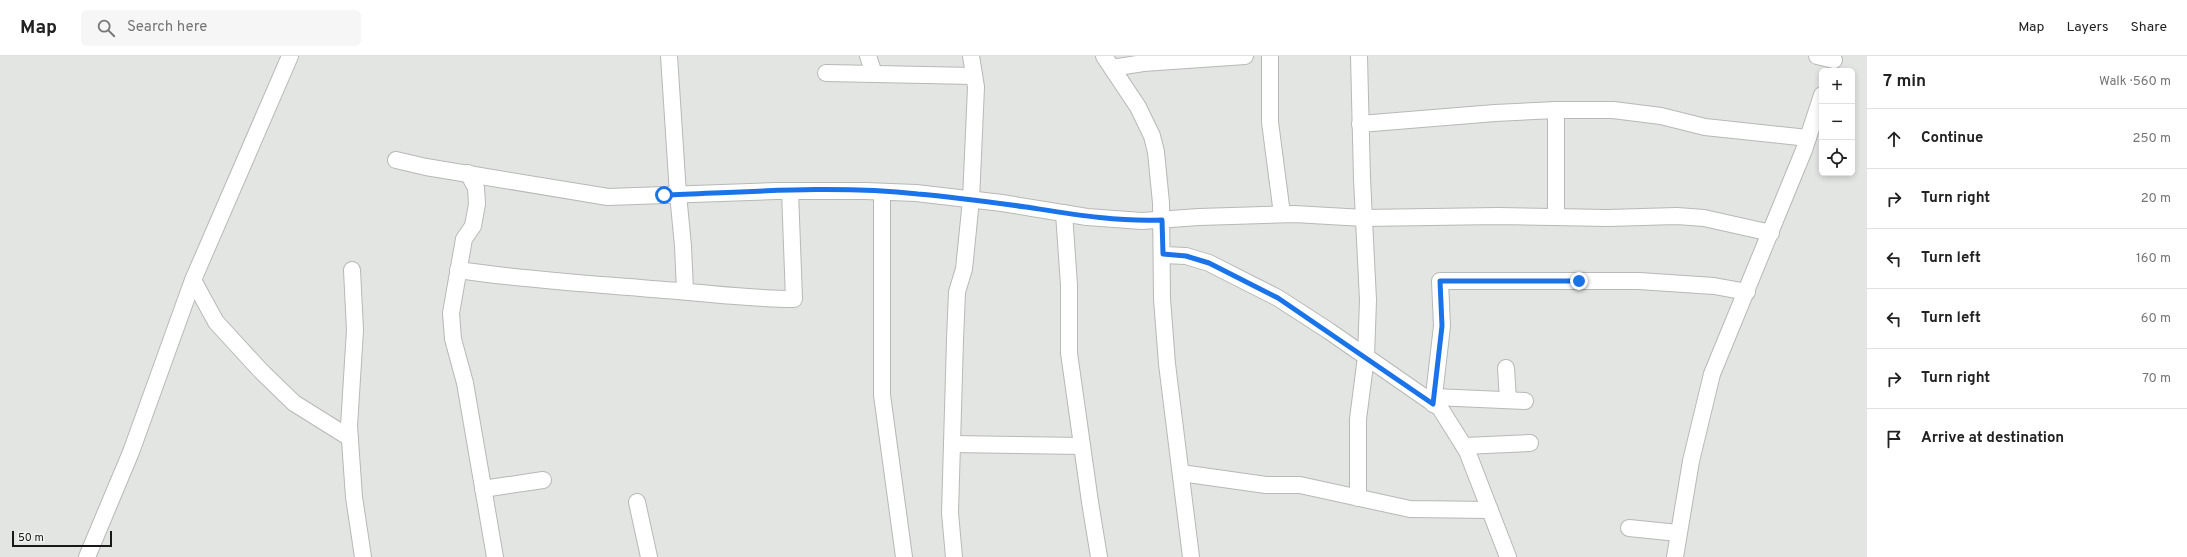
<!DOCTYPE html>
<meta charset="utf-8">
<style>
body{margin:0;font-family:Overpass,sans-serif;background:#f6f6f6;color:#222}
.controls{position:absolute;right:12px;top:12px;display:grid;overflow:hidden;border-radius:6px;box-shadow:0 2px 6px #0003}
.controls button{width:36px;height:36px;display:grid;place-items:center;padding:0;border:0;border-bottom:1px solid #e0e0e0;background:#fff;color:#222;font:20px sans-serif}
.scale{position:absolute;left:12px;bottom:10px;width:100px;box-sizing:border-box;padding-left:4px;border:2px solid #181918;border-top:0;font-size:11px;line-height:14px;white-space:nowrap;color:#181918;-webkit-text-stroke:3px #eff2ee;paint-order:stroke}
.stop{position:absolute;width:12px;height:12px;margin:-9px;border:3px solid #1a73e8;border-radius:50%;background:#fff}
.stop.end{background:#1a73e8;border-color:#fff;box-shadow:0 1px 4px #0008}
.list{margin:0;padding:0;list-style:none}
h2{display:flex;justify-content:space-between;align-items:center;height:52px;margin:0;padding:0 16px;font-size:17px}
h2 small{font-size:13px;font-weight:400;color:#767676}
.list li{display:grid;grid-template-columns:26px 1fr auto;gap:12px;align-items:center;box-sizing:border-box;height:60px;padding:0 16px;border-top:1px solid #e0e0e0}
.list b{display:block;font-size:15px;white-space:nowrap}
.list em{font-size:13px;font-style:normal;color:#767676}
.icon{flex:none;width:22px;height:22px;fill:none;stroke:currentColor;stroke-width:2;stroke-linecap:round;stroke-linejoin:round}
.map{position:relative;flex:none;width:1867px;height:501px;overflow:hidden}
header{display:flex;align-items:center;gap:24px;box-sizing:border-box;height:56px;padding:0 20px;background:#fff;border-bottom:1px solid #e0e0e0}
header strong{font-size:19px}
nav{display:flex;gap:22px;margin-inline-start:auto;font-size:14px}
.search{width:280px;height:36px;background:#f6f6f6;display:flex;align-items:center;gap:10px;box-sizing:border-box;padding:0 14px;border-radius:6px;color:#767676;font-size:15px}
main{display:flex}
aside{flex:1;background:#fff}
.map>svg:first-child{display:block}
</style>
<header>
<strong>Map</strong>
<div class="search"><svg class="icon" aria-label="search" viewBox="0 0 24 24"><circle cx="10" cy="10" r="6"/><path d="M15 15l6 6"/></svg>Search here</div>
<nav><a>Map</a><a>Layers</a><a>Share</a></nav>
</header>
<main>
<div class="map">
<svg width="1867" height="501" viewBox="0 0 1867 501">
<rect width="100%" height="100%" fill="#e2e5e1"/>
<g fill="none" stroke-linecap="round" stroke-linejoin="round">
<g stroke="#b6b9b5" stroke-width="18">
<g id="minor">
<polyline points="669,0 678,138 683,190 685,235"/>
<polyline points="868,0 874,18"/>
<polyline points="1104,0 1138,51 1152,80 1156,96 1161,147 1162,243 1167,308 1191,501"/>
<polyline points="1270,0 1270,66 1282,158"/>
<polyline points="1817,0 1834,4"/>
<polyline points="1112,12 1143,7 1245,0"/>
<polyline points="826,17 974,20"/>
<polyline points="1556,54 1556,161"/>
<polyline points="1360,68 1495,57 1556,54 1613,54 1661,60 1705,71 1808,82"/>
<polyline points="396,104 426,111 608,141 776,135 865,135 916,137 1002,147 1087,161 1142,165 1199,161 1294,158 1364,162 1498,160 1608,162 1677,160 1704,162 1771,177"/>
<polyline points="468,117 476,132 477,148 473,170 464,183 451,257 453,283 465,327 495,501"/>
<polyline points="882,136 882,339 904,501"/>
<polyline points="1064,157 1069,229 1069,297 1090,446 1099,501"/>
<polyline points="1163,199 1186,200 1209,207 1278,242 1329,275 1440,352 1467,395 1508,501"/>
<polyline points="352,214 355,274 349,370 354,441 363,501"/>
<path d="M458,214c68,10 137,14 206,20 44,3 86,9 130,9l-4,-108"/>
<polyline points="193,224 216,266 261,315 294,347 350,382"/>
<polyline points="1506,312 1508,344"/>
<polyline points="1434,341 1525,345"/>
<polyline points="1433,348 1442,270 1440,225 1639,225 1714,230 1747,236"/>
<polyline points="952,388 1082,390"/>
<polyline points="1464,390 1530,387"/>
<polyline points="1181,417 1266,429 1300,429 1410,453 1490,454"/>
<polyline points="483,433 543,424"/>
<polyline points="1358,442 1358,363 1366,301 1368,244 1362,123 1359,0"/>
<polyline points="637,446 649,501"/>
<polyline points="1629,472 1678,477"/>
<polyline points="87,501 131,396 193,224 290,0"/>
<polyline points="954,501 950,457 955,284 957,236 964,213 971,144 976,31 971,0"/>
<polyline points="1675,501 1691,405 1712,318 1804,94 1822,39"/>
</g>
</g>
<use href="#minor" stroke="#fff" stroke-width="16"/>
</g>
<g fill="none" stroke-linecap="round" stroke-linejoin="round">
<path stroke="#1a73e8" stroke-width="5" d="M664,139c84,-3 170,-10 254,-1 36,3 72,8 108,13 45,7 90,15 136,13l1,34 23,2 23,7 69,35 155,106 9,-78 -2,-45h139"/>
</g>
</svg>
<div class="controls">
<button>+</button>
<button>−</button>
<button><svg class="icon" aria-label="locate" viewBox="0 0 24 24"><circle cx="12" cy="12" r="6"/><path d="M12 2v4M12 18v4M2 12h4M18 12h4"/></svg></button>
</div>
<div class="scale">50 m</div>
<div class="stop" style="left:664px;top:139px"></div>
<div class="stop end" style="left:1579px;top:225px"></div>
</div>
<aside>
<h2>7 min<small>Walk · 560 m</small></h2>
<ul class="list">
<li><svg class="icon" aria-label="ahead" viewBox="0 0 24 24"><path d="M12 20V5M6 11l6-6 6 6"/></svg><div><b>Continue</b></div><em>250 m</em></li>
<li><svg class="icon" aria-label="right" viewBox="0 0 24 24"><path d="M7 20v-9h11M14 6l5 5-5 5"/></svg><div><b>Turn right</b></div><em>20 m</em></li>
<li><svg class="icon" aria-label="left" viewBox="0 0 24 24"><path d="M17 20v-9H6M10 6l-5 5 5 5"/></svg><div><b>Turn left</b></div><em>160 m</em></li>
<li><svg class="icon" aria-label="left" viewBox="0 0 24 24"><path d="M17 20v-9H6M10 6l-5 5 5 5"/></svg><div><b>Turn left</b></div><em>60 m</em></li>
<li><svg class="icon" aria-label="right" viewBox="0 0 24 24"><path d="M7 20v-9h11M14 6l5 5-5 5"/></svg><div><b>Turn right</b></div><em>70 m</em></li>
<li><svg class="icon" aria-label="arrive" viewBox="0 0 24 24"><path d="M6 21V4h12l-3 4 3 4H6"/></svg><div><b>Arrive at destination</b></div></li>
</ul>
</aside>
</main>
